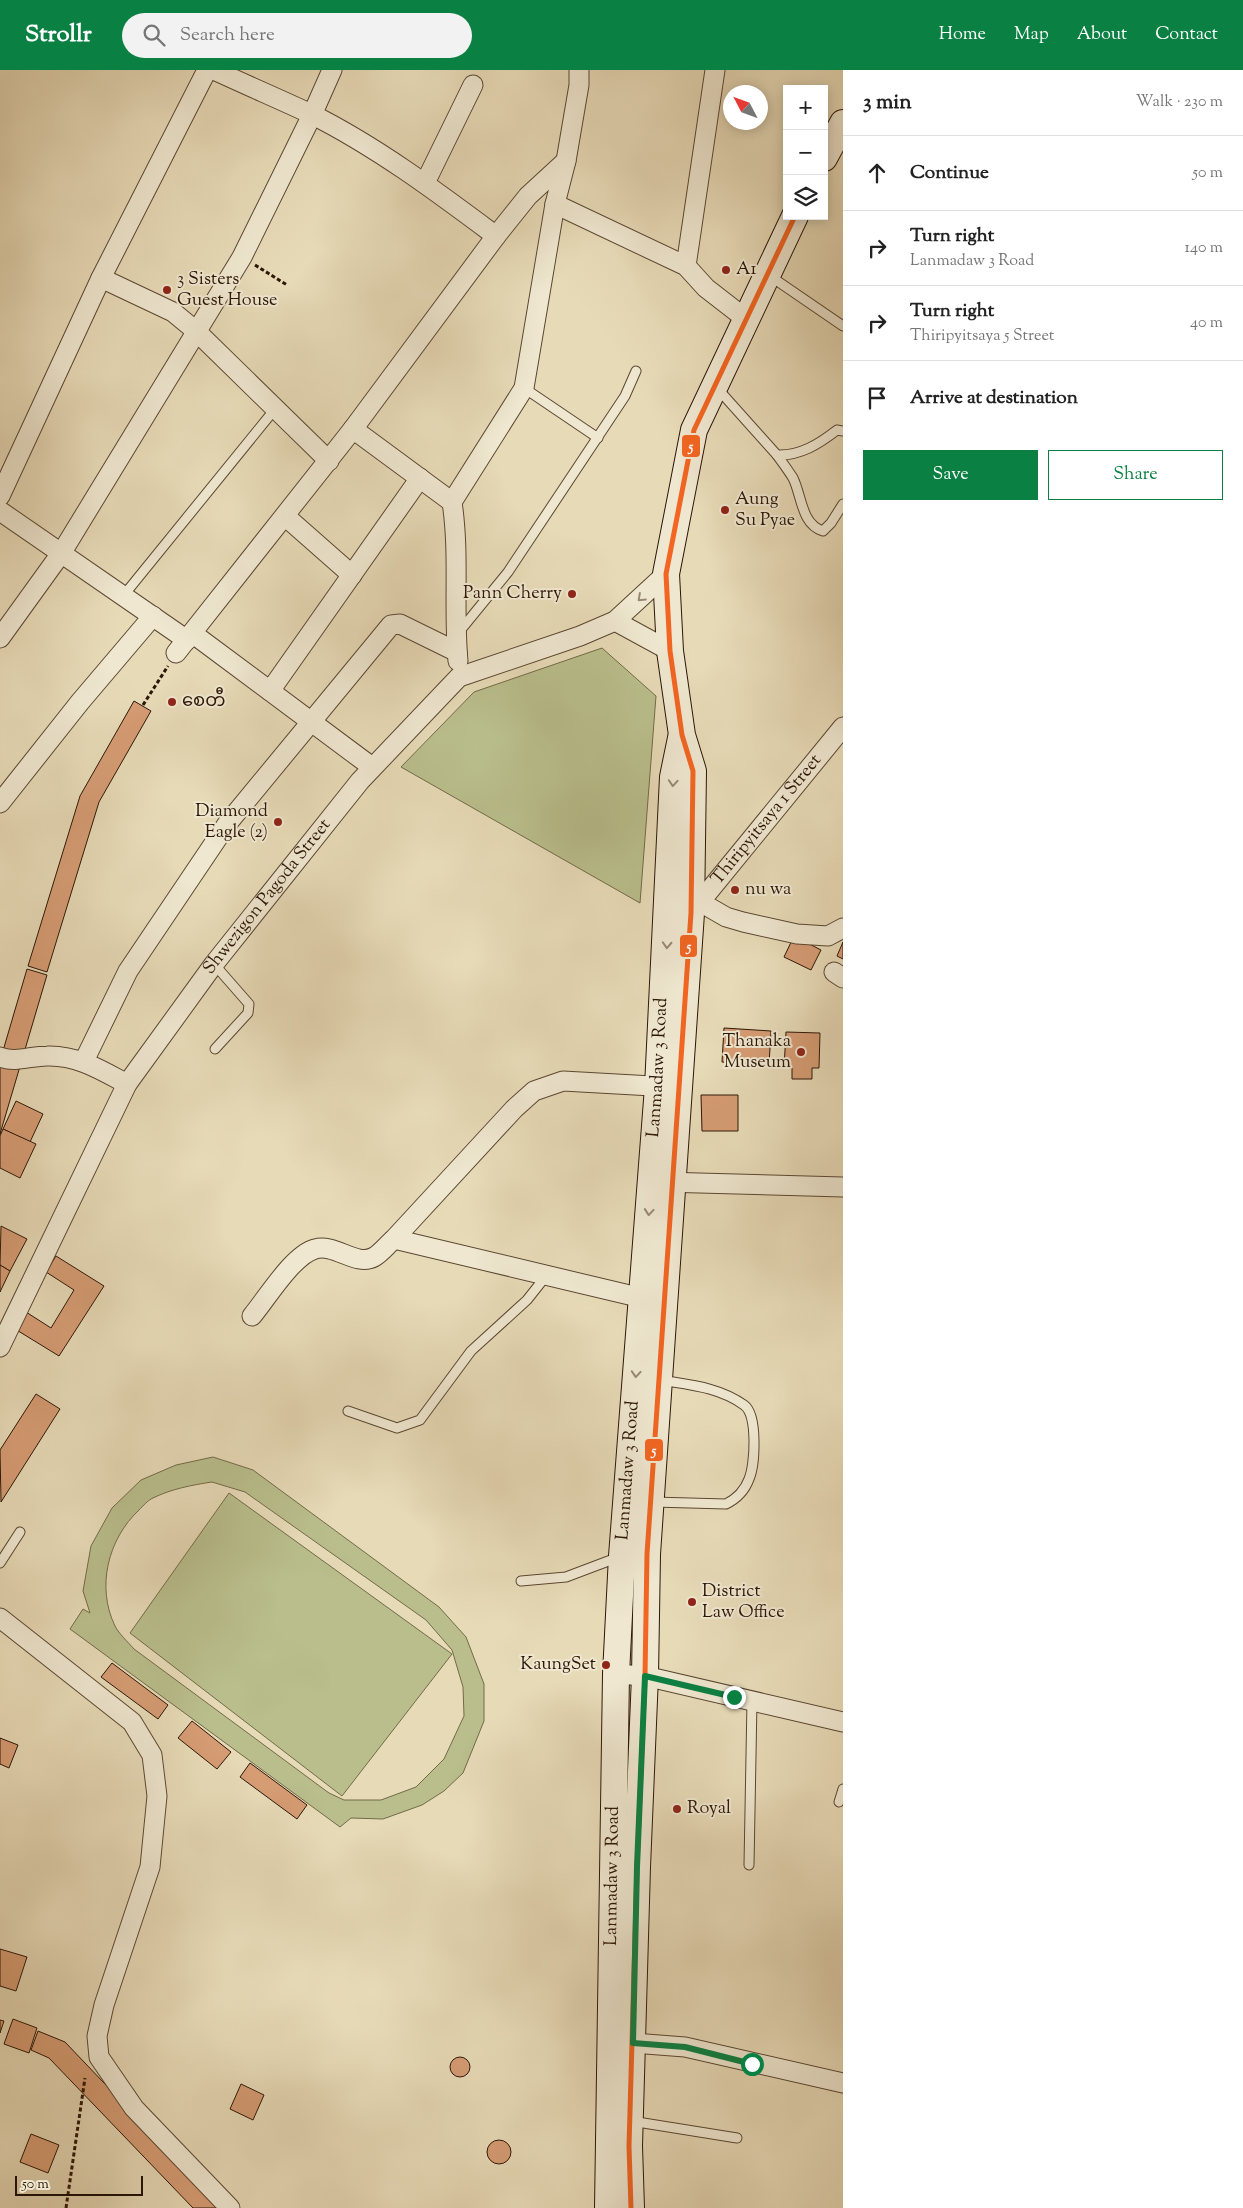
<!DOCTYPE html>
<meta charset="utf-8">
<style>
body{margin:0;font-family:"Sorts Mill Goudy","Noto Sans Myanmar",serif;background:#f2f2f2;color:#222}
.controls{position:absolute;right:15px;top:15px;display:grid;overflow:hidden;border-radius:0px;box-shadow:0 2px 12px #0003}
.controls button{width:45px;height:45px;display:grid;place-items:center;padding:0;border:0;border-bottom:1px solid #e0e0e0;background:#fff;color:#222;font:25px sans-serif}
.compass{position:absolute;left:723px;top:15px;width:45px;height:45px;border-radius:50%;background:#fff;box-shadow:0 2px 12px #0003;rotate:311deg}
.scale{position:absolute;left:15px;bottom:12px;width:128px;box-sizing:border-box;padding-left:5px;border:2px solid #2c1606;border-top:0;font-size:14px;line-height:18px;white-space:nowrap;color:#2c1606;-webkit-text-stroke:4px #efe7d0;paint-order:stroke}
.stop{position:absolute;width:15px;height:15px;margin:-11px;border:4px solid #0b8043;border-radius:50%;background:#fff}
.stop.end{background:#0b8043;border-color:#fff;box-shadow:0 1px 5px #0008}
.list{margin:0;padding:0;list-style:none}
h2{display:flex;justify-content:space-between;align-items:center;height:65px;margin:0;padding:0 20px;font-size:21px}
h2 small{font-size:16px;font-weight:400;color:#767676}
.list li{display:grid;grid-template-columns:32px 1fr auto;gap:15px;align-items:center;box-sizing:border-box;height:75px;padding:0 20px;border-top:1px solid #e0e0e0}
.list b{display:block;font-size:19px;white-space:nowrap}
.list p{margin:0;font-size:16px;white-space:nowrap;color:#767676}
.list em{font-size:16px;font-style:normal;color:#767676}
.actions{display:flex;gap:10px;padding:15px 20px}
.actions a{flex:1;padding:11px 0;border:1px solid #0b8043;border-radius:0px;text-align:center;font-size:18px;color:#0b8043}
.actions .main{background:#0b8043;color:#fff}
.icon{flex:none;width:28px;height:28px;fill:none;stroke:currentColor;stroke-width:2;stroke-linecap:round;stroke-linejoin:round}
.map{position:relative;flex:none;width:843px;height:2138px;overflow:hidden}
header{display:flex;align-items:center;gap:30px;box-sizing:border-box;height:70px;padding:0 25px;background:#0b8043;color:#fff}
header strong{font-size:24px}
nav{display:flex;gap:28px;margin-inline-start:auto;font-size:18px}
.search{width:350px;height:45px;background:#f2f2f2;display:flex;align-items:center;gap:12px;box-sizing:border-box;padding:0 18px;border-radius:28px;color:#767676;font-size:19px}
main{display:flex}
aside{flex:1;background:#fff}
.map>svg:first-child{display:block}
</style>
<header>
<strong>Strollr</strong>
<div class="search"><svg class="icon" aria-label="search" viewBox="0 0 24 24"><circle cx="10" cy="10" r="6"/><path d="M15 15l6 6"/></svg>Search here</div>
<nav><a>Home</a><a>Map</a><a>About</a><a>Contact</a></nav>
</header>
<main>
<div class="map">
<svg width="843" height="2138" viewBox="0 0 843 2138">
<rect width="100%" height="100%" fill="#e7dab7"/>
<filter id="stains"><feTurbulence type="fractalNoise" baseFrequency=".004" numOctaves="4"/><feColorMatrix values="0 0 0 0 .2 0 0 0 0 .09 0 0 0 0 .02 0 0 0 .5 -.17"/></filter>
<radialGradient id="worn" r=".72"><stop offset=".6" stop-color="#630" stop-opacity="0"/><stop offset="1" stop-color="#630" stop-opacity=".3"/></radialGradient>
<g fill="#b9be8c" stroke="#726a49" fill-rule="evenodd">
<polygon points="602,578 656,626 640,833 401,697 474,622"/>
<path d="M213,1387l40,13 186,137 27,30 18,47v37l-21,52 -19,18 -22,14 -39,14 -32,-1 -11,9 -270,-198 13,-20 7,4 -7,-22 8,-45 21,-38 29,-28 35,-15zM212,1412l33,10 181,128 26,30 11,37 1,29 -20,43 -28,28 -35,13h-37l-15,-7 -195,-144c-6,-7 -15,-15 -19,-23 -19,-39 -7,-87 24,-116 4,-4 9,-10 14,-12 18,-9 39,-13 59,-16z"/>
<polygon points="229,1423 452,1584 342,1726 130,1563"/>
</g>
<g fill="#d69c74" stroke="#2c1606">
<polygon points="134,631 151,641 99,732 47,902 28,896 80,726"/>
<polygon points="794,866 821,880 811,900 784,887"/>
<polygon points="843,872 843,889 837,886"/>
<polygon points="27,899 47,905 0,1064 0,991"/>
<polygon points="724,958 771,961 769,995 722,992"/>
<polygon points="786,962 820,963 819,998 812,998 812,1009 792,1009 792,998 784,998"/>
<polygon points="701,1025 738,1025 738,1061 702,1061"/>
<polygon points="16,1031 43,1044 30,1072 3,1059"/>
<polygon points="3,1059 36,1074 20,1108 0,1098 0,1066"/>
<polygon points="1,1156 27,1169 10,1201 0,1195"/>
<polygon points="56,1186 104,1216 59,1286 15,1259 26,1242 51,1258 74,1220 46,1202"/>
<polygon points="0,1195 10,1201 0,1222"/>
<polygon points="36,1324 60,1339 1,1432 0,1380"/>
<polygon points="112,1593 168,1635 158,1649 101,1607"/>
<polygon points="192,1651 231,1682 217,1699 178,1668"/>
<polygon points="0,1668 18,1675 9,1698 0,1694"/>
<polygon points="250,1693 307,1735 297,1749 240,1707"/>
<polygon points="0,1879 27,1887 16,1921 0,1916"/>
<polygon points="13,1949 37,1958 29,1983 4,1974"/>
<polygon points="0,1950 4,1951 0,1963"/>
<polygon points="38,1961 65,1972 223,2138 193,2138 49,1988 31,1980"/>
<circle cx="460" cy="1997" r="10"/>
<polygon points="241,2014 264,2025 253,2050 230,2039"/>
<polygon points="31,2064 59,2075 48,2103 20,2092"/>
<circle cx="499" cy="2082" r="12"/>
</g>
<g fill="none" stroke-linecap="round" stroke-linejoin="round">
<g stroke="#5b4732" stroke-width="11">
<g id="service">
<polyline points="770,206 843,256"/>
<polyline points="524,318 598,368"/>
<path d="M717,318l60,67c23,1 42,-11 60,-25l6,1"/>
<path d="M777,385c5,7 11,15 16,23 9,18 8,46 30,53l8,-8 12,-19"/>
<polyline points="124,525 275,339"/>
<polyline points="459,562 508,502 625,326 636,301"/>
<polyline points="214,894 249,934 248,943 215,979"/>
<polyline points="348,1341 397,1358 420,1350 471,1281 527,1230 546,1206"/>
<path d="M653,1432l73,2c10,-5 19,-14 23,-25 6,-14 9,-64 -5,-74 -25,-18 -54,-20 -84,-25"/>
<polyline points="0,1493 20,1462"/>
<polyline points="521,1511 566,1507 619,1487"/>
<polyline points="839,1732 843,1719"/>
<polyline points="749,1795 752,1631"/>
<polyline points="631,2051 737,2068"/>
</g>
</g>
<g stroke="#5b4732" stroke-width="21">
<g id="minor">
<path d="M214,0c32,15 65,29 97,44 66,33 126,78 185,122"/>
<polyline points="425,113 473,15"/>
<polyline points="555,134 686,196 706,218 746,249"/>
<polyline points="686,196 715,0"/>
<polyline points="101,208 173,242 196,261 329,391"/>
<path d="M353,359l99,73c8,53 1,106 6,159"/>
<polyline points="0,426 101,208 207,0"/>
<polyline points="452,432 524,318 555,134 566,91 579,15 579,0"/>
<polyline points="0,441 187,570"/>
<polyline points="285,446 352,505"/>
<polyline points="615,551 670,581"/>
<polyline points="192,563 372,697"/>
<polyline points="0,568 62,482 242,187 312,45 332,0"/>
<polyline points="176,583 353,359 496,166 528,126 566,91"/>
<polyline points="270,621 420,408"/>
<polyline points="0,733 80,632 153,546"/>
<polyline points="700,832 726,847 743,852 797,864 828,866 843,858"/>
<path id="s1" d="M691,843l152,-186"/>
<polyline points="834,902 843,908"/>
<path d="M0,987c15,6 31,-1 47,-1 30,-1 54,14 80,28"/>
<polyline points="84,991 128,901 227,754 391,555 400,554 457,582"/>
<polyline points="662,1112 843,1117"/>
<polyline points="394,1169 642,1228"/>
<path d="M252,1246c15,-18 41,-61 63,-67 20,-6 41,18 59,8 7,-4 14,-13 20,-18l120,-130 20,-18 29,-10 107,6"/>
<path id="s2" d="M0,1277l127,-263 87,-120 146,-183 99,-104 121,-41 35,-15 51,-47"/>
<polyline points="0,1548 132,1652 152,1685 157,1726 150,1797 104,1935 97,1966 99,1987 134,2038 230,2138"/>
<polyline points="616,1604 645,1606 843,1652"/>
<polyline points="633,1973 685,1977 843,2013"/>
</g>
</g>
<g stroke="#2c1606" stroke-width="28">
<g id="secondary">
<polyline points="824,88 843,53"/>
<path id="s3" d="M608,2138l8,-534 6,-118 36,-469 15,-310 8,-39"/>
<polyline points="631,2138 629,2076 637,1797 645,1606 647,1484 691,843 693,701 682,665 670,581 666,504 694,360 795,146"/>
</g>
</g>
<g stroke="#2c1606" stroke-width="3" stroke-dasharray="4 2.5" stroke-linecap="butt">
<polyline points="255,195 287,215"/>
<polyline points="143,635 168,596"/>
<polyline points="66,2138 85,2008"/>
</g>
<use href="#service" stroke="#efe7d0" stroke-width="9"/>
<use href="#minor" stroke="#efe7d0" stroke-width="19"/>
<use href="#secondary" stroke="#efe7d0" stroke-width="26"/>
<g stroke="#efe7d0" stroke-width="9">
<polyline id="bus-1" points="631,2138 629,2076 637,1797 645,1606 647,1484 691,843 693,701 682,665 670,581 666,504 694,360 795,146"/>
</g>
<use href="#bus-1" stroke="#f26522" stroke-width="5"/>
</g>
<defs><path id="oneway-chevron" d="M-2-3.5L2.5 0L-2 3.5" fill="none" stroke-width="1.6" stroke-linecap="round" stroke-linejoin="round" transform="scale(1.25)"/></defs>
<g stroke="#978975">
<use href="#oneway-chevron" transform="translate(641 528) rotate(137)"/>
<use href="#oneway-chevron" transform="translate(673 713) rotate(94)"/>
<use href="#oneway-chevron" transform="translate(667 875) rotate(93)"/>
<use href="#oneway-chevron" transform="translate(649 1142) rotate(95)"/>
<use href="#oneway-chevron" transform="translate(636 1304) rotate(94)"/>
</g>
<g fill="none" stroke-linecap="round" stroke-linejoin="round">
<polyline stroke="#0b8043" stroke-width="6" points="734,1627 645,1606 637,1797 633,1973 685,1977 752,1994"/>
</g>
<g fill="#8f2418" stroke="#efe7d0" stroke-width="2">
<circle cx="726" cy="200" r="5"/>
<circle cx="167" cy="220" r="5"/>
<circle cx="725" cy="440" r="5"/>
<circle cx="572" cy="524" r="5"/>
<circle cx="172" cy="632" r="5"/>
<circle cx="278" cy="752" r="5"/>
<circle cx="735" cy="820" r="5"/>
<circle cx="801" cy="982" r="5"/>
<circle cx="692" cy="1532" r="5"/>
<circle cx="606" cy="1595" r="5"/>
<circle cx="677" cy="1739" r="5"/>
</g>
<g text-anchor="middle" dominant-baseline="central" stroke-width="4" stroke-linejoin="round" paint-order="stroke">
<g font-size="18" fill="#2c1606" stroke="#efe7d0" text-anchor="start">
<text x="736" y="200">A1</text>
<text x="177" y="210">3 Sisters<tspan x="177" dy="21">Guest House</tspan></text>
<text x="735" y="430">Aung<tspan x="735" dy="21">Su Pyae</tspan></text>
<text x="562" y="524" text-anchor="end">Pann Cherry</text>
<text x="182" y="632">စေတီ</text>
<text x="268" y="742" text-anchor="end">Diamond<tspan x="268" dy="21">Eagle (2)</tspan></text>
<text x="745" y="820">nu wa</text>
<text x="791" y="972" text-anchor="end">Thanaka<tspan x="791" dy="21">Museum</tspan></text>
<text x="702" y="1522">District<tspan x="702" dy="21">Law Office</tspan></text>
<text x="596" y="1595" text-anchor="end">KaungSet</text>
<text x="687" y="1739">Royal</text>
</g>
<g font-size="18" fill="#2c1606" stroke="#efe7d0">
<text stroke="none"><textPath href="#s1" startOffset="120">Thiripyitsaya 1 Street</textPath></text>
<text stroke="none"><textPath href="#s2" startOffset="526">Shwezigon Pagoda Street</textPath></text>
<text stroke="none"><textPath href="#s3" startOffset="1142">Lanmadaw 3 Road</textPath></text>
<text stroke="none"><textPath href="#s3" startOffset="738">Lanmadaw 3 Road</textPath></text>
<text stroke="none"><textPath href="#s3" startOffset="332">Lanmadaw 3 Road</textPath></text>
</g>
</g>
<g stroke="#efe7d0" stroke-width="2">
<rect x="681" y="364" width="20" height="24" rx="5" fill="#f26522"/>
<rect x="679" y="864" width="19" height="24" rx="5" fill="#f26522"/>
<rect x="644" y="1368" width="20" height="24" rx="5" fill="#f26522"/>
</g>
<g font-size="14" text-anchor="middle" font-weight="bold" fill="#fff">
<text x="691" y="381">5</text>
<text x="689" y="881">5</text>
<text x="654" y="1385">5</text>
</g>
<rect width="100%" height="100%" filter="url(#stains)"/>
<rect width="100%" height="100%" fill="url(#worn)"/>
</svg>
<div class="controls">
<button>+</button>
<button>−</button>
<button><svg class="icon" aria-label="layers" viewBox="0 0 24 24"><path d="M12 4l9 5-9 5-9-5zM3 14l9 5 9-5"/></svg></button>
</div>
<svg class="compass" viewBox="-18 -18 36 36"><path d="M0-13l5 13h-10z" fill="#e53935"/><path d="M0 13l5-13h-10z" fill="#767676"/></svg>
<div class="scale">50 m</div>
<div class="stop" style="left:752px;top:1994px"></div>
<div class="stop end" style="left:734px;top:1627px"></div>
</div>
<aside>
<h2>3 min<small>Walk · 230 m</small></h2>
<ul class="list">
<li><svg class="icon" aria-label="ahead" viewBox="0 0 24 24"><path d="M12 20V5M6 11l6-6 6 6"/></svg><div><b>Continue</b></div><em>50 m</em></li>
<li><svg class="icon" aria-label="right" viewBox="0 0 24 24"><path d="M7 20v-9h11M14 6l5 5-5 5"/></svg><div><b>Turn right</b><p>Lanmadaw 3 Road</p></div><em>140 m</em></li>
<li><svg class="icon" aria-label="right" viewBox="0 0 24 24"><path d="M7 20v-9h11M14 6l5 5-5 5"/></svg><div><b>Turn right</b><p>Thiripyitsaya 5 Street</p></div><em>40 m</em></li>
<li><svg class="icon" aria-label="arrive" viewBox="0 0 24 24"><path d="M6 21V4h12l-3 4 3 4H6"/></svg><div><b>Arrive at destination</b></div></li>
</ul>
<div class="actions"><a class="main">Save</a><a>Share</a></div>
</aside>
</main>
